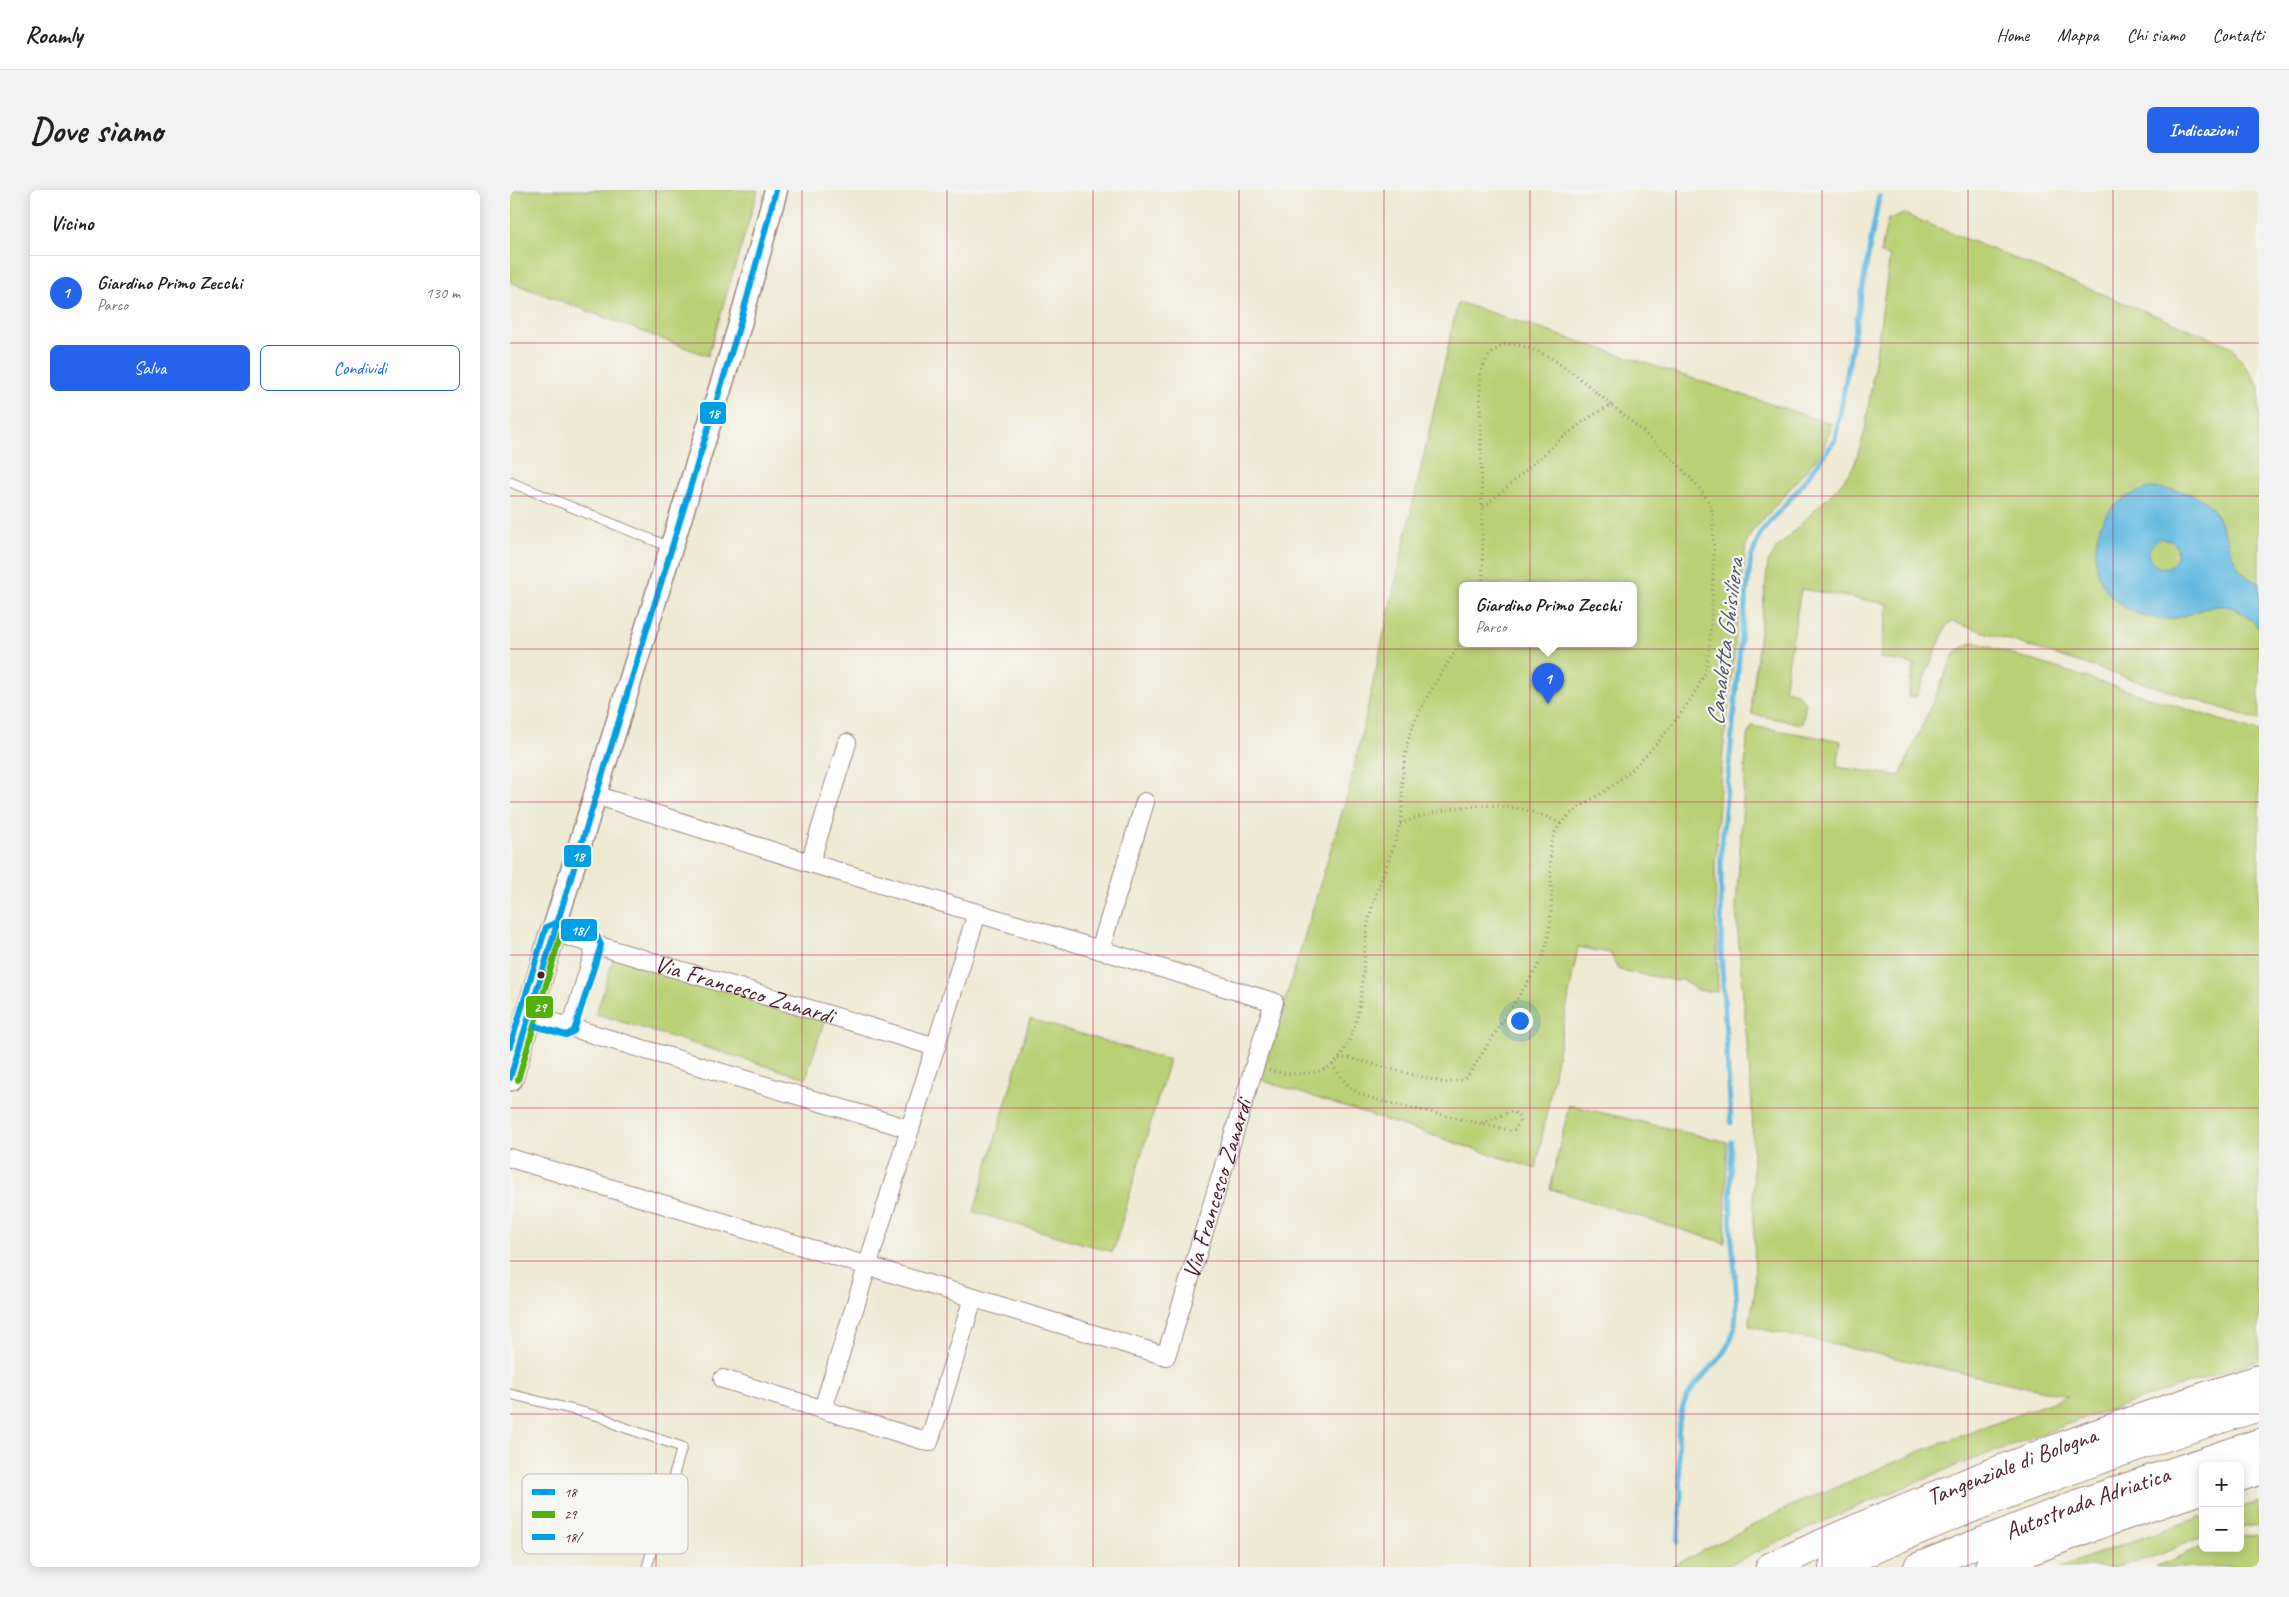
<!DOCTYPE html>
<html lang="it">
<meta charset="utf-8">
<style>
body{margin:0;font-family:Caveat,sans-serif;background:#f2f2f2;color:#202124}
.controls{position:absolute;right:15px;bottom:15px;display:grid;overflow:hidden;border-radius:8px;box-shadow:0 2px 12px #0003}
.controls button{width:45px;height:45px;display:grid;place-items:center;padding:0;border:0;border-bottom:1px solid #e0e0e0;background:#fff;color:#202124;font:25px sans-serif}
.you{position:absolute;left:1009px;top:830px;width:18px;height:18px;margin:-12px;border:4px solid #fff;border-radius:50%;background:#1a73e8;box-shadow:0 0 0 8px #1a73e833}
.badge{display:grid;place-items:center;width:32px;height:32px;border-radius:50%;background:#2563eb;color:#fff;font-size:16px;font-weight:700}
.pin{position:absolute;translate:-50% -41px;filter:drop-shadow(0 1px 2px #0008)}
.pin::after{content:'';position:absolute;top:26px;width:18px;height:15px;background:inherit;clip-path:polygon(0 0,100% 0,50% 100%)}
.popup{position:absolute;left:949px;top:392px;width:178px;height:65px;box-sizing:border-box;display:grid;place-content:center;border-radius:8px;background:#fff;filter:drop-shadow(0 1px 4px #0005);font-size:16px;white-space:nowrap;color:#757577}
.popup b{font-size:19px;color:#202124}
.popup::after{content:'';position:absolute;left:50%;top:100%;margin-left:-10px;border:10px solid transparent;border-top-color:#fff}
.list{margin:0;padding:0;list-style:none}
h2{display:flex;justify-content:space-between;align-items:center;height:65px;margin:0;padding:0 20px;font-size:21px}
h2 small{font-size:16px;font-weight:400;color:#757577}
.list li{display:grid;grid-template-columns:32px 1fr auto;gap:15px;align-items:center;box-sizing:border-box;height:75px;padding:0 20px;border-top:1px solid #e0e0e0}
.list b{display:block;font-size:19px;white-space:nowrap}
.list p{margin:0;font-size:16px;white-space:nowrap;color:#757577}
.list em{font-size:16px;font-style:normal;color:#757577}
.actions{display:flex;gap:10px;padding:15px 20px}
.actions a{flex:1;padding:11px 0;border:1px solid #2563eb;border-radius:8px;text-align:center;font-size:18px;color:#2563eb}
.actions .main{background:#2563eb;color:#fff}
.map{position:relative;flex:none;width:1749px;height:1377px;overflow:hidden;border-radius:8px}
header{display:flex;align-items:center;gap:30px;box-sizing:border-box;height:70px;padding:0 25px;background:#fff;border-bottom:1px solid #e0e0e0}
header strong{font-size:24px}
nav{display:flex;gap:28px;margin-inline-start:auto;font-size:18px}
.intro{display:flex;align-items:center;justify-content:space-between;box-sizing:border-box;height:120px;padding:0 30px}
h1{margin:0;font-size:35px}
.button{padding:12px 22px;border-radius:8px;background:#2563eb;color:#fff;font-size:18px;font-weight:700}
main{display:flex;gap:30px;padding:0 30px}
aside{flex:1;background:#fff;border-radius:8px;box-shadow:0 2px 12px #0003}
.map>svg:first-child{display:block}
</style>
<header>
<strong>Roamly</strong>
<nav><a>Home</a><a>Mappa</a><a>Chi siamo</a><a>Contatti</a></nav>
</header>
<div class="intro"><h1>Dove siamo</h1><a class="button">Indicazioni</a></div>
<main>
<aside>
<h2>Vicino<small></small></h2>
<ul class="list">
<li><span class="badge">1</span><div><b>Giardino Primo Zecchi</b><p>Parco</p></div><em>130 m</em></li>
</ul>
<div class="actions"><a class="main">Salva</a><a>Condividi</a></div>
</aside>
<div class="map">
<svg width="1749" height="1377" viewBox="0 0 1749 1377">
<rect width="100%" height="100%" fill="#f6f6f2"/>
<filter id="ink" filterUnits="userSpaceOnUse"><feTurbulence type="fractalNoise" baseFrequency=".02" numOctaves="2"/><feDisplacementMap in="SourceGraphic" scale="10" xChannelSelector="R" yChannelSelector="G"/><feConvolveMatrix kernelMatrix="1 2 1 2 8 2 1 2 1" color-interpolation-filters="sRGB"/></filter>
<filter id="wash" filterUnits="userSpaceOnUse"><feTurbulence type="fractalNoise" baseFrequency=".0096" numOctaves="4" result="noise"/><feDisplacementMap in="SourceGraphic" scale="20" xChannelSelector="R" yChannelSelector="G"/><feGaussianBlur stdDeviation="1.12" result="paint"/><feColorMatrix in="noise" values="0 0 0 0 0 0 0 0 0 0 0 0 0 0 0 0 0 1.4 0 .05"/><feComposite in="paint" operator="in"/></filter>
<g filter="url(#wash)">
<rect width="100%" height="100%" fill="#eee9d2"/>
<g fill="#b9d074" stroke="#827850" fill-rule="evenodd">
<polygon points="0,0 248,0 198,166 0,92"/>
<polygon points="1394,24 1721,156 1749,196 1749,530 1443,432 1437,434 1407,506 1398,507 1404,474 1370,468 1378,414 1291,399 1274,500 1287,503 1296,513 1292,534 1242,524 1242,509 1258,373 1266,359 1330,295 1344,276 1355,241 1380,66 1370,64 1378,29"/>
<path d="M948,112l374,122 -10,28 -71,81 -5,12 -25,226 -6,95 3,126 -22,-2 -13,-11 -5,2 -59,-11 -9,-17 -32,-6 -42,222 -275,-89 89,-294zM953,395h170v58h-170z"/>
<path d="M1464,452l285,90v502c-5,22 -7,45 0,67v59l-180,60 -121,45 -111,46 -123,56h-53l122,-62 133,-56 142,-53 -319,-70 6,-35 -3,-188 -16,-194 11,-170 5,-13 89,15 -4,26 63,9 55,-124z"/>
<polygon points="105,764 315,828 296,888 86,824"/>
<polygon points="520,829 659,870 603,1062 464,1022"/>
<polygon points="1059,915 1217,952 1215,1053 1040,999"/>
<polygon points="1730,1309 1733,1317 1749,1312 1749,1335 1730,1337"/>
<polygon points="1693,1326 1693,1346 1649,1365 1607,1377 1550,1377"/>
<polygon points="1749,1345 1749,1377 1646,1377 1693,1356 1693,1358 1730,1358 1730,1347"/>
</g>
<path fill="#63bae0" stroke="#566c86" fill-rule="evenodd" d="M1639,298c19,1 44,2 59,16 23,22 17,68 51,79v46c-8,-11 -24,-24 -38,-23 -18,0 -35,12 -52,13 -43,1 -78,-29 -73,-73 1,-8 3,-19 7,-26 11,-18 27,-26 46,-32zM1650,348c33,3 13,42 -6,26 -11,-9 -3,-20 6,-26z"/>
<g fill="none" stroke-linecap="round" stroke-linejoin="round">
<g stroke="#63bae0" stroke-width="5">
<polyline points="1221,933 1211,758 1211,663 1231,447 1241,368 1251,342 1287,301 1325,250 1369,6"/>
<path d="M1168,1352c1,-16 3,-33 3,-49 -1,-28 -7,-61 2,-87 11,-31 48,-46 52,-82 4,-31 -2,-64 -4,-95 -1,-29 0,-58 0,-87"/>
</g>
</g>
</g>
<g filter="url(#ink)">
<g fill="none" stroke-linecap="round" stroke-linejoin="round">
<g stroke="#9c847e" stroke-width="11">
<g id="service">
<polyline points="0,292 160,357"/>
<polyline points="57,836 82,753"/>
<polyline points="0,1204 92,1227 110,1236 172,1257 137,1377"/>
</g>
</g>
<g stroke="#9c847e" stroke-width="20">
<g id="minor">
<polyline points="300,673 337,553"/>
<path id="s1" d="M43,742l383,115"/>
<polyline points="590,760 635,612"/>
<polyline points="19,825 400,939"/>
<path id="s2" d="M0,968l656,198 108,-354 -464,-139 -215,-68"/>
<polyline points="213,1189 419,1252 463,1108"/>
<polyline points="313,1219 467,723"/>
</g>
</g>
<g stroke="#9c847e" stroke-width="25">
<polyline id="tertiary" points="43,742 230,134 266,0"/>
</g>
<g stroke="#9c847e" stroke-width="28">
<polyline id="secondary" points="0,888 43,742"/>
</g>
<g stroke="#9c847e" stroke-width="30">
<g id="motorway">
<polyline points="1730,1287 1749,1281"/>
<path id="s3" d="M1260,1377c159,-73 322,-136 489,-188"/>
<path d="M1323,1377c139,-62 280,-116 426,-160"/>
<path id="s4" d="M1408,1377l162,-64 179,-60"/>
<polyline points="1479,1377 1579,1338 1693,1299"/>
</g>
</g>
<g stroke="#9c847e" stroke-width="3" stroke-dasharray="1 4" stroke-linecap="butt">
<path d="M973,395l-3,-210c4,-15 12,-25 26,-31 41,1 76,37 105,61"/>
<path d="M890,634c51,-21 112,-28 161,0"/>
<path d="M829,868h10l96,25 18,-3 6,-6 71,-111c12,-28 12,-55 11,-85 0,-15 -3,-31 4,-45 9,-20 37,-32 54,-45 14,-10 26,-21 37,-33 19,-20 52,-60 60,-86 5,-17 11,-148 5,-162 -9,-25 -77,-85 -100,-102 -49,25 -86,70 -129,103"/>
<path d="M822,874c14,21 20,29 45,36l136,31c8,-8 9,-15 -1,-20l-32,13"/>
<path d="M759,880c20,6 58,7 71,-13 27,-43 20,-81 27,-128 6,-35 24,-70 33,-105 3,-12 2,-25 2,-37 0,-14 3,-28 5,-42 8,-36 38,-75 56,-107"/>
</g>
<use href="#service" stroke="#fff" stroke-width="9"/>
<use href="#minor" stroke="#fff" stroke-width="18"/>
<use href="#tertiary" stroke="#fff" stroke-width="22"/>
<use href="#secondary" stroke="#fff" stroke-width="25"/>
<use href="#motorway" stroke="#fff" stroke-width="28"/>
<g stroke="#f6f6f2" stroke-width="10">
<polyline id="bus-1" points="0,888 230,134 266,0"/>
</g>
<g stroke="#f6f6f2" stroke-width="10">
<polyline id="bus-2" points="8,890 51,744"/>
</g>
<g stroke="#f6f6f2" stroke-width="10">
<polyline id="bus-3" points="0,857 36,737 45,733 87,746 91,755 64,841 56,845 25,836"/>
</g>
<use href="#bus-1" stroke="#009fe3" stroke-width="6"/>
<use href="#bus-2" stroke="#53b009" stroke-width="6"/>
<use href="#bus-3" stroke="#009fe3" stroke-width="6"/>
</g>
</g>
<path fill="none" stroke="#c2185b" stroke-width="1" stroke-opacity="0.55" d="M146,0v1377M292,0v1377M437,0v1377M583,0v1377M729,0v1377M874,0v1377M1020,0v1377M1166,0v1377M1312,0v1377M1458,0v1377M1603,0v1377M0,153h1749M0,306h1749M0,459h1749M0,612h1749M0,765h1749M0,918h1749M0,1071h1749M0,1224h1749"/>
<circle fill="#4a1f2b" stroke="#f6f6f2" stroke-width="2" cx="31" cy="785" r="4.5"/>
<g text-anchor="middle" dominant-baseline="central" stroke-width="4.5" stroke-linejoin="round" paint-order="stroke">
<g font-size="24" fill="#4a1f2b" stroke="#f6f6f2">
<text stroke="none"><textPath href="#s1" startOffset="200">Via Francesco Zanardi</textPath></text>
<text stroke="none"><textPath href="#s2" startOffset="860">Via Francesco Zanardi</textPath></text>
<text stroke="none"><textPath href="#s3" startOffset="262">Tangenziale di Bologna</textPath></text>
<text stroke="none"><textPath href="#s4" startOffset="181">Autostrada Adriatica</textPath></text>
</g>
<g font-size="25" font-style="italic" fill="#53556a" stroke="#f6f6f2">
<text transform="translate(1215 452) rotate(-83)">Canaletta Ghisiliera</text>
</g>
</g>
<rect x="12" y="1284" width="166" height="80" rx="8" fill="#f6f6f2" stroke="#c2b6b6" stroke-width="1"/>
<rect x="22" y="1299" width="23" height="6" fill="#009fe3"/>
<rect x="22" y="1321" width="23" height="7" fill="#53b009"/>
<rect x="22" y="1344" width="23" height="6" fill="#009fe3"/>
<g font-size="14" fill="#4a1f2b">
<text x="54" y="1307">18</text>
<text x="54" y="1329">29</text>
<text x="54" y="1352">18/</text>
</g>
<g stroke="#f6f6f2" stroke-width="2">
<rect x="189" y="211" width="28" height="24" rx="5" fill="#009fe3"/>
<rect x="53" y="654" width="29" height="24" rx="5" fill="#009fe3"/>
<rect x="50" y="728" width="38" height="24" rx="5" fill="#009fe3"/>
<rect x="15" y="805" width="29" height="24" rx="5" fill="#53b009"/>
</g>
<g font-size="14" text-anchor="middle" font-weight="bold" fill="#fff">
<text x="203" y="228">18</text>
<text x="68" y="671">18</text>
<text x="69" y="745">18/</text>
<text x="30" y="822">29</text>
</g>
</svg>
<div class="controls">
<button>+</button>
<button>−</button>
</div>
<div class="you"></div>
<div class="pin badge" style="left:1038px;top:514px">1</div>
<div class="popup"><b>Giardino Primo Zecchi</b>Parco</div>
</div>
</main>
